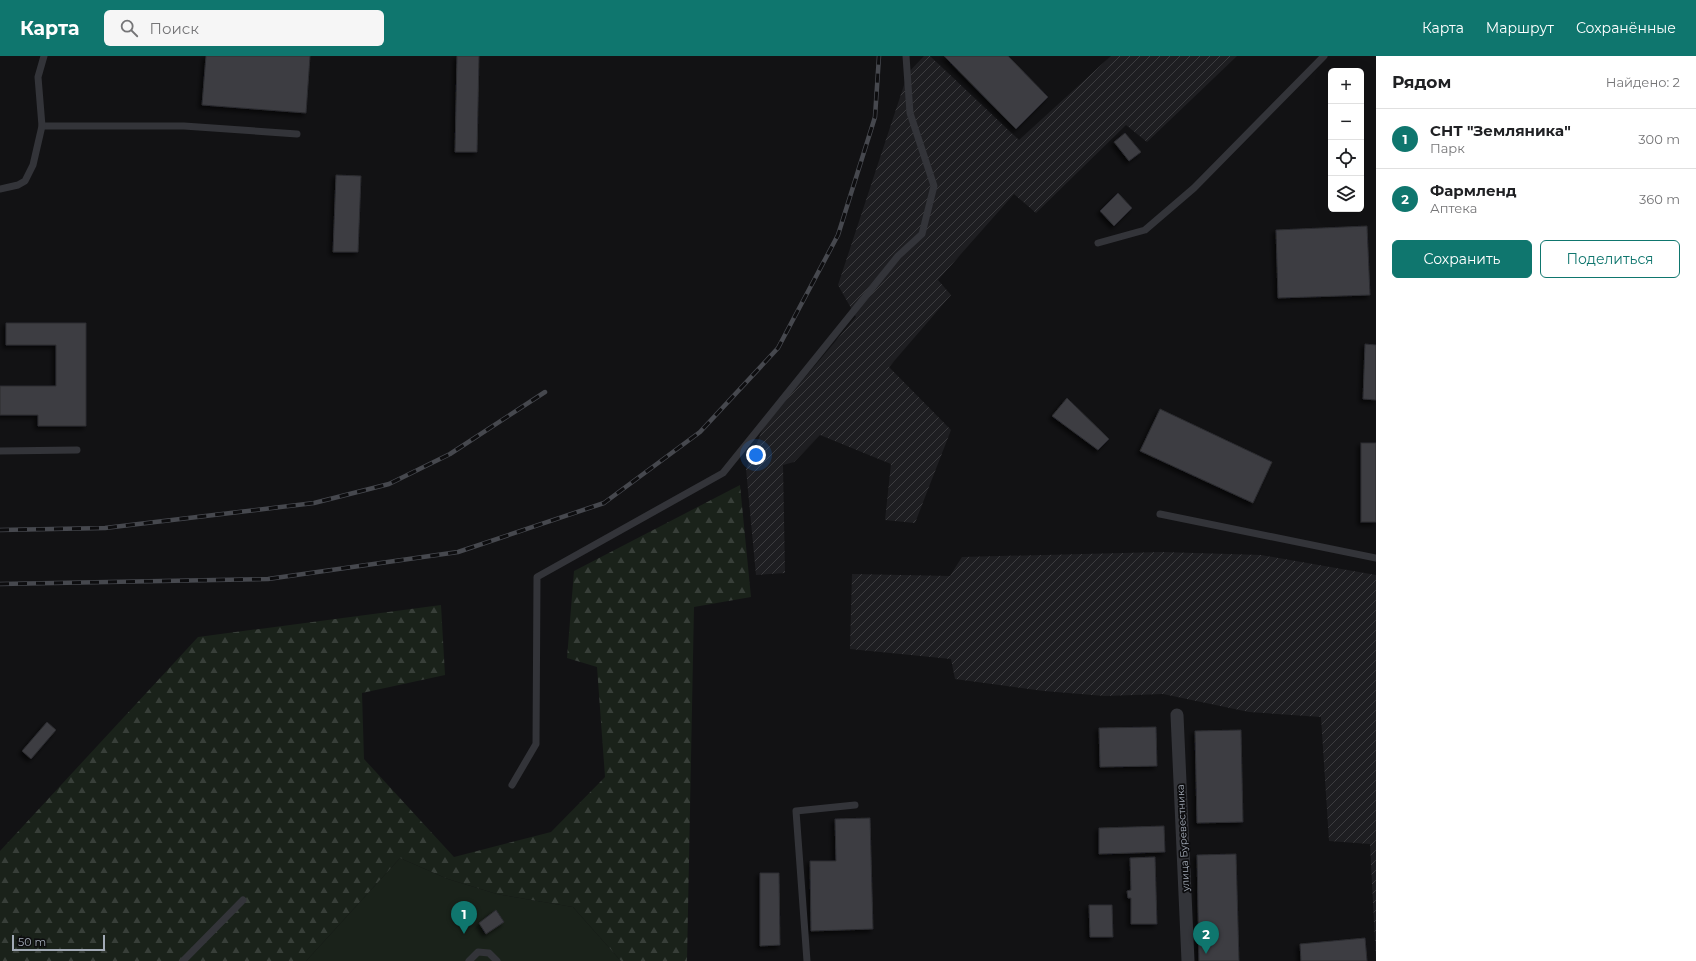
<!DOCTYPE html>
<html lang="ru">
<meta charset="utf-8">
<style>
body{margin:0;font-family:Montserrat,sans-serif;background:#f6f6f6;color:#202124}
.controls{position:absolute;right:12px;top:12px;display:grid;overflow:hidden;border-radius:6px;box-shadow:0 4px 16px #0002}
.controls button{width:36px;height:36px;display:grid;place-items:center;padding:0;border:0;border-bottom:1px solid #e0e0e0;background:#fff;color:#202124;font:20px sans-serif}
.scale{position:absolute;left:12px;bottom:10px;width:93px;box-sizing:border-box;padding-left:4px;border:2px solid #a2aab6;border-top:0;font-size:11px;line-height:14px;white-space:nowrap;color:#a2aab6;-webkit-text-stroke:3px #0d0d0f;paint-order:stroke}
.you{position:absolute;left:756px;top:399px;width:14px;height:14px;margin:-10px;border:3px solid #fff;border-radius:50%;background:#1a73e8;box-shadow:0 0 0 6px #1a73e833}
.badge{display:grid;place-items:center;width:26px;height:26px;border-radius:50%;background:#0f766e;color:#fff;font-size:13px;font-weight:700}
.pin{position:absolute;translate:-50% -33px;filter:drop-shadow(0 1px 2px #0008)}
.pin::after{content:'';position:absolute;top:21px;width:14px;height:12px;background:inherit;clip-path:polygon(0 0,100% 0,50% 100%)}
.list{margin:0;padding:0;list-style:none}
h2{display:flex;justify-content:space-between;align-items:center;height:52px;margin:0;padding:0 16px;font-size:17px}
h2 small{font-size:13px;font-weight:400;color:#757577}
.list li{display:grid;grid-template-columns:26px 1fr auto;gap:12px;align-items:center;box-sizing:border-box;height:60px;padding:0 16px;border-top:1px solid #e0e0e0}
.list b{display:block;font-size:15px;white-space:nowrap}
.list p{margin:0;font-size:13px;white-space:nowrap;color:#757577}
.list em{font-size:13px;font-style:normal;color:#757577}
.actions{display:flex;gap:8px;padding:12px 16px}
.actions a{flex:1;padding:9px 0;border:1px solid #0f766e;border-radius:6px;text-align:center;font-size:14px;color:#0f766e}
.actions .main{background:#0f766e;color:#fff}
.icon{flex:none;width:22px;height:22px;fill:none;stroke:currentColor;stroke-width:2;stroke-linecap:round;stroke-linejoin:round}
.map{position:relative;flex:none;width:1376px;height:905px;overflow:hidden}
header{display:flex;align-items:center;gap:24px;box-sizing:border-box;height:56px;padding:0 20px;background:#0f766e;color:#fff}
header strong{font-size:19px}
nav{display:flex;gap:22px;margin-inline-start:auto;font-size:14px}
.search{width:280px;height:36px;background:#f6f6f6;display:flex;align-items:center;gap:10px;box-sizing:border-box;padding:0 14px;border-radius:6px;color:#757577;font-size:15px}
main{display:flex}
aside{flex:1;background:#fff}
.map>svg:first-child{display:block}
</style>
<header>
<strong>Карта</strong>
<div class="search"><svg class="icon" aria-label="search" viewBox="0 0 24 24"><circle cx="10" cy="10" r="6"/><path d="M15 15l6 6"/></svg>Поиск</div>
<nav><a>Карта</a><a>Маршрут</a><a>Сохранённые</a></nav>
</header>
<main>
<div class="map">
<svg width="1376" height="905" viewBox="0 0 1376 905">
<defs>
<pattern id="industrial-furrows" width="10" height="10" patternUnits="userSpaceOnUse"><rect width="10" height="10" fill="#1e1e21"/><path d="M-1 1l2-2M0 10L10 0M9 11l2-2" fill="none" stroke="#3c3c3f"/></pattern>
<pattern id="forest-firs" width="22" height="20" patternUnits="userSpaceOnUse"><rect width="22" height="20" fill="#1a221a"/><path d="M5 1l3.5 6h-7zM16 11l3.5 6h-7z" fill="#383f39"/></pattern>
<filter id="shadow"><feDropShadow dx="-3" dy="3" stdDeviation="2" flood-color="#0009"/></filter>
</defs>
<rect width="100%" height="100%" fill="#121214"/>
<g fill="url(#industrial-furrows)">
<polygon points="924,0 930,0 1019,84 1111,0 1237,0 1147,86 1126,69 1036,157 1014,138 938,224 951,239 889,311 951,374 915,467 885,464 891,408 820,379 794,406 783,409 785,517 756,519 746,413 764,370 856,261 838,229 908,17"/>
<polygon points="1162,496 1261,499 1376,519 1376,905 1370,788 1329,785 1321,661 1249,656 1163,638 1105,640 1044,635 955,623 951,603 850,593 852,518 950,520 962,501"/>
</g>
<polygon fill="#1a221a" points="400,802 448,823 497,838 573,851 621,905 306,905"/>
<polygon fill="url(#forest-firs)" points="740,429 751,541 694,551 687,905 621,905 573,851 497,838 448,823 400,802 306,905 0,905 0,795 198,581 441,549 445,619 362,637 364,703 454,801 551,776 605,721 597,611 567,602 574,515"/>
<g fill="#3c3d42" stroke="#2c2c30" filter="url(#shadow)">
<polygon points="206,0 310,0 306,57 202,49"/>
<polygon points="457,0 479,0 477,96 455,96"/>
<polygon points="944,0 1008,0 1048,41 1016,73"/>
<polygon points="1125,77 1141,96 1129,105 1114,86"/>
<polygon points="336,119 361,120 358,196 333,196"/>
<polygon points="1118,137 1132,152 1114,170 1100,155"/>
<polygon points="1367,170 1370,239 1278,242 1276,174"/>
<polygon points="6,267 86,267 86,370 38,370 38,359 0,359 0,330 56,330 56,289 6,289"/>
<polygon points="1365,288 1376,289 1376,344 1363,343"/>
<polygon points="1067,342 1109,383 1098,394 1052,360"/>
<polygon points="1160,353 1272,406 1253,447 1140,395"/>
<rect x="1361" y="387" width="15" height="79"/>
<polygon points="47,666 56,674 31,703 22,695"/>
<polygon points="1156,671 1157,710 1100,711 1099,672"/>
<polygon points="1241,674 1243,766 1197,767 1195,675"/>
<polygon points="870,762 873,873 811,875 810,805 836,805 835,763"/>
<polygon points="1164,770 1165,796 1099,798 1099,772"/>
<polygon points="1236,798 1239,905 1199,905 1197,799"/>
<polygon points="1155,801 1157,868 1131,868 1131,842 1128,842 1127,835 1131,834 1130,802"/>
<polygon points="760,817 779,817 780,889 760,890"/>
<polygon points="1089,849 1112,849 1113,881 1090,881"/>
<polygon points="496,854 504,866 486,878 479,867"/>
<polygon points="1365,882 1367,905 1301,905 1300,888"/>
</g>
<g fill="none" stroke-linecap="round" stroke-linejoin="round">
<g stroke="#333439" stroke-width="7">
<polyline points="42,70 184,70 297,78"/>
<polyline points="0,133 18,129 25,125 33,109 42,70 38,21 44,0"/>
<polyline points="1098,187 1145,174 1194,132 1324,0"/>
<polyline points="0,395 77,394"/>
<polyline points="1160,458 1376,502"/>
<polyline points="512,729 536,688 537,521 723,417 898,200 922,178 934,130 910,57 906,0"/>
<polyline points="183,905 243,844"/>
<polyline points="469,905 478,896 489,897 497,905"/>
<polyline points="807,905 796,755 855,749"/>
</g>
<polyline stroke="#333439" stroke-width="13" points="1177,659 1188,905"/>
<g stroke="#46484e" stroke-width="4.5">
<g id="rail">
<polyline points="0,474 105,472 314,447 389,428 450,398 545,336"/>
<polyline points="0,528 268,523 458,496 604,447 700,376 778,292 838,179 875,61 879,0"/>
</g>
</g>
<use href="#rail" stroke="#0d0d0f" stroke-width="3" stroke-dasharray="9" stroke-linecap="butt"/>
</g>
<g text-anchor="middle" dominant-baseline="central" stroke-width="3.5" stroke-linejoin="round" paint-order="stroke">
<g font-size="10" fill="#a2aab6" stroke="#0d0d0f">
<text transform="translate(1183 782) rotate(-93)">улица Буревестника</text>
</g>
</g>
</svg>
<div class="controls">
<button>+</button>
<button>−</button>
<button><svg class="icon" aria-label="locate" viewBox="0 0 24 24"><circle cx="12" cy="12" r="6"/><path d="M12 2v4M12 18v4M2 12h4M18 12h4"/></svg></button>
<button><svg class="icon" aria-label="layers" viewBox="0 0 24 24"><path d="M12 4l9 5-9 5-9-5zM3 14l9 5 9-5"/></svg></button>
</div>
<div class="scale">50 m</div>
<div class="you"></div>
<div class="pin badge" style="left:464px;top:878px">1</div>
<div class="pin badge" style="left:1206px;top:898px">2</div>
</div>
<aside>
<h2>Рядом<small>Найдено: 2</small></h2>
<ul class="list">
<li><span class="badge">1</span><div><b>СНТ &quot;Земляника&quot;</b><p>Парк</p></div><em>300 m</em></li>
<li><span class="badge">2</span><div><b>Фармленд</b><p>Аптека</p></div><em>360 m</em></li>
</ul>
<div class="actions"><a class="main">Сохранить</a><a>Поделиться</a></div>
</aside>
</main>
